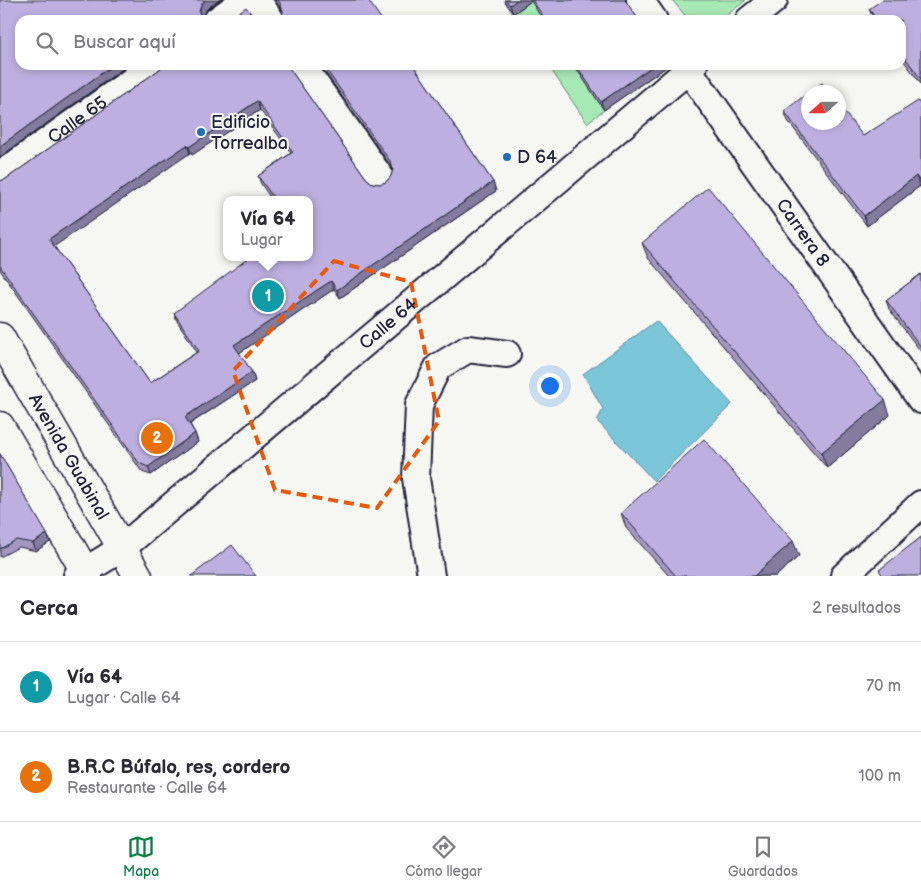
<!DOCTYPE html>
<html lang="es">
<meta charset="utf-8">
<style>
body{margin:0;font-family:"Balsamiq Sans",sans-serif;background:#f2f2f3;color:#2b2b33}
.compass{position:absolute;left:801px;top:85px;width:45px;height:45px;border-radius:50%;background:#fff;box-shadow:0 2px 8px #0003;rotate:249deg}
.you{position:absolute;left:549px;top:385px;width:18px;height:18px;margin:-12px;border:4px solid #fff;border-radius:50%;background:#1a73e8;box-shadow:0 0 0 8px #1a73e833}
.badge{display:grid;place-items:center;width:32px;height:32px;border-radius:50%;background:#0b8043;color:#fff;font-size:16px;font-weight:700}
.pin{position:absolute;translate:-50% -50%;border:2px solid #fff;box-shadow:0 1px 5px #0006}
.popup{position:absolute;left:223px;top:196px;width:90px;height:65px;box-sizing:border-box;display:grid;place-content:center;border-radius:10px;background:#fff;filter:drop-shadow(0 1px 4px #0005);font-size:16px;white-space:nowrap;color:#7c7c81}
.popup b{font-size:19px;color:#2b2b33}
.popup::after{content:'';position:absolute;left:50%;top:100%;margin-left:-10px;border:10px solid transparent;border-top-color:#fff}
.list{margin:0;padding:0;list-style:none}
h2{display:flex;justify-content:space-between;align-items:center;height:65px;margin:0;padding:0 20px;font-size:21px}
h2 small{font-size:16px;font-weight:400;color:#7c7c81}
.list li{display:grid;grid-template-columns:32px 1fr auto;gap:15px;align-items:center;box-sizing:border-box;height:90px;padding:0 20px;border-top:1px solid #e1e1e2}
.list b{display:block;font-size:19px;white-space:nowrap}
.list p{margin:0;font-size:16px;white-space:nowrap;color:#7c7c81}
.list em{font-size:16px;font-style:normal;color:#7c7c81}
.icon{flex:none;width:28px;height:28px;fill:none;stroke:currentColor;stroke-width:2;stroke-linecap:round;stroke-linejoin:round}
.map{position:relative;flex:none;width:921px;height:576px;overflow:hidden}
.search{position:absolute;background:#fff;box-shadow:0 2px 8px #0003;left:15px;right:15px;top:15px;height:55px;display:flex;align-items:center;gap:12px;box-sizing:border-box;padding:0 18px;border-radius:15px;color:#7c7c81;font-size:19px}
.sheet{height:245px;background:#fff}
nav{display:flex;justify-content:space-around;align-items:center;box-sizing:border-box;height:70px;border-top:1px solid #e1e1e2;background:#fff;font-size:14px;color:#7c7c81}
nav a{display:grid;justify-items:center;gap:2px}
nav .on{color:#0b8043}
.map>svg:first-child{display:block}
</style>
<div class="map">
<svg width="921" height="576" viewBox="0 0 921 576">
<rect width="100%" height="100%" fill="#f6f6f2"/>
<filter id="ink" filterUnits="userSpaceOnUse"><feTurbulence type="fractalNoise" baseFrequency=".02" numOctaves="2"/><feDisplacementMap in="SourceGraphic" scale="10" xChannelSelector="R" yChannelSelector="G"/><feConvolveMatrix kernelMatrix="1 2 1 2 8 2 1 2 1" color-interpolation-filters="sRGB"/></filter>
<g filter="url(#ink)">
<g fill="#a7e9b4" stroke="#648678">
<polygon points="532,0 558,20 517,20 513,14"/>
<polygon points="672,0 746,0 721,20 689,20"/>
<polygon points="548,65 574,65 604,110 587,123"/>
</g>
<polygon fill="#7bc6da" stroke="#57849a" points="656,321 732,404 654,481 597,421 603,409 583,374"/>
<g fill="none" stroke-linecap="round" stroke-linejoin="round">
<g stroke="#22223b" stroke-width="30">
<g id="street">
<polyline points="257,0 271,20"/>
<polyline points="640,0 654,20"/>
<polyline points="217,20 245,0"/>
<polyline points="749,20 774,0"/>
<polyline points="302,65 381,178"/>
<path id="s1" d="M685,65l236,335"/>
<path id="s2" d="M0,175l154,-110"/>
<path id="s3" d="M77,576l45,-28 572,-483"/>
<polyline points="431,576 416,478 419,405 438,367 468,349 507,354"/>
<polyline points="844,576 921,504"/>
</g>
</g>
<g stroke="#22223b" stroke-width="31">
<g id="secondary">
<path id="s4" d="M0,337l138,239"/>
<polyline points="0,426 88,576"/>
</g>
</g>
<use href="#street" stroke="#f6f6f2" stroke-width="26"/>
<use href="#secondary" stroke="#f6f6f2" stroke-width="28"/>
</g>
<g fill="#a397c2" stroke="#22223b" fill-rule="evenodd">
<polygon points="275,0 371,0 369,1 282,17 283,11"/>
<polygon points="504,0 625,0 625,1 639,20 543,20 531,1 513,14"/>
<polygon points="921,0 921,84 901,57 901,20 874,20 869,9"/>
<path d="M163,65h124l79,113 6,5 8,1 6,-2 5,-6 2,-7 -73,-104h93l80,117 3,9 -156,107 -6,-9 -95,64 13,19 3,9 -65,43 5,9 3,9 -47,33 -9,-3 -142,-202v-89l6,-2 154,-110zM260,110l31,43 -33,23 3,8 11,16h37v57l-135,56 3,8 20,31 -47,31 -96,-137 136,-93 2,2z"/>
<polygon points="574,65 669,65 604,110"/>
<polygon points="921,106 921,188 920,186 867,226 788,121 784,111 863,136"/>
<polygon points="642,243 890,415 827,468 648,258"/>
<polygon points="921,274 921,352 889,309 886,300"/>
<polygon points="0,454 50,542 36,551 19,547 0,557"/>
<polygon points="621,513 799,556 776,576 669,576 626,528"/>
</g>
<g fill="#847b9e" stroke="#22223b">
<polygon points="205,0 219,0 208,8 204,13 202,20 199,12 201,5"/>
<polygon points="517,0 530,0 531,1 513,14 510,5"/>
<polygon points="113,65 128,65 0,157 0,146"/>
<polygon points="654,65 669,65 604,110 601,102"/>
<polygon points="257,101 260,110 192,155 189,147"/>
<polygon points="187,145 190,153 52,248 49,239"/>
<polygon points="916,176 920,186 867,226 864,216"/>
<polygon points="493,182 496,191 340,298 337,290"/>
<polygon points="331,281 334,289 238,354 234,345"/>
<polygon points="252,372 255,381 188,425 185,417"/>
<polygon points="885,400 890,415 827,468 821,453"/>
<polygon points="195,433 198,442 151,475 148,467"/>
<polygon points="47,534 50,542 36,551 33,543"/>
<polygon points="793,541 799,556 776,576 754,576"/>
</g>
<g fill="#bdb0e1" stroke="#22223b" fill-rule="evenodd">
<polygon points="0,0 205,0 201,5 199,12 202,20 20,20 20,65 113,65 0,146"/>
<polygon points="278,0 368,0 382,20 280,20 282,17 283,11 280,3"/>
<polygon points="506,0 517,0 510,5"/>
<polygon points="532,0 625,0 639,20 546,20"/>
<polygon points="882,0 921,0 921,79 901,52 901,20 877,20 869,9"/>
<polygon points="246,7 256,20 228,20"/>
<path d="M163,65h124l79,113 6,5 8,1 6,-2 5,-6 2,-7 -3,-8 -67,-96h90l80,117 -156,108 -6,-9 -97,64 18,27 -67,45 10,16 -47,34 -9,-4 -139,-197v-85l6,-2 154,-110zM257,101l36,51 -35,24 17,24h34v57h-59l-76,56 25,38 -49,32 -101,-144 138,-94 2,2z"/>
<polygon points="576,65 654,65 601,102"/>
<polygon points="822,83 830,92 809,92"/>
<polygon points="808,93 808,122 838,122 838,104 863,136 918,101 921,106 921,183 916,176 864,216 784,111"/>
<polygon points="708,187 885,400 821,453 642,243"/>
<polygon points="921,274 921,347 886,300"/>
<polygon points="704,439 793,541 754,576 676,576 621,513"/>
<polygon points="0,454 47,534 33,543 16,540 0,549"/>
<polygon points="921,537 921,576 883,576 879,570"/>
<polygon points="232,545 256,576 191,576"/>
</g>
</g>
<path fill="none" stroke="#e8590c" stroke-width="4" stroke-dasharray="10 6" stroke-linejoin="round" d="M334,261l77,21 28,139 -62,87 -102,-18 -42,-119z"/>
<g fill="#1f6fb2" stroke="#f6f6f2" stroke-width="2">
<circle cx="201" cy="132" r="5"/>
<circle cx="507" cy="157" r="5"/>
</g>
<g text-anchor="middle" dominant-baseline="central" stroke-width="4" stroke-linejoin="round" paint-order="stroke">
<g font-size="18" fill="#22223b" stroke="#f6f6f2">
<text stroke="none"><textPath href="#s2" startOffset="95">Calle 65</textPath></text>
<text stroke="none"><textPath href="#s1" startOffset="205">Carrera 8</textPath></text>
<text stroke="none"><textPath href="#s3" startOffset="401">Calle 64</textPath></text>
<text stroke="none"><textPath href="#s4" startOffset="138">Avenida Guabinal</textPath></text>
</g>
<g font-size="18" fill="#22223b" stroke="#f6f6f2" text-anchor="start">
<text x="211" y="122">Edificio<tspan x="211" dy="21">Torrealba</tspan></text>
<text x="517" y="157">D 64</text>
</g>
</g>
</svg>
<svg class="compass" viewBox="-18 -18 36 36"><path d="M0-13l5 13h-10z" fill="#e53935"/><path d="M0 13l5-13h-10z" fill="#7c7c81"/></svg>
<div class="you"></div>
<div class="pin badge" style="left:268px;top:296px;background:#0f9aa8">1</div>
<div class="popup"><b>Vía 64</b>Lugar</div>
<div class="pin badge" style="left:157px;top:438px;background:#e8710a">2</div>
<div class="search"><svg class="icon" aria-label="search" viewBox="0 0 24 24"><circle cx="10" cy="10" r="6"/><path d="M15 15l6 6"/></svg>Buscar aquí</div>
</div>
<section class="sheet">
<h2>Cerca<small>2 resultados</small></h2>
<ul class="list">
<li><span class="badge" style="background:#0f9aa8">1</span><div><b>Vía 64</b><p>Lugar · Calle 64</p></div><em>70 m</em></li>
<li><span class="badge" style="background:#e8710a">2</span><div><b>B.R.C Búfalo, res, cordero</b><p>Restaurante · Calle 64</p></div><em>100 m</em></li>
</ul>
</section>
<nav>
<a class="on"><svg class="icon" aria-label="map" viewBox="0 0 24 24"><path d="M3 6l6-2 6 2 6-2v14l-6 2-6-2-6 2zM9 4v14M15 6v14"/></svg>Mapa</a>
<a><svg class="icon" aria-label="directions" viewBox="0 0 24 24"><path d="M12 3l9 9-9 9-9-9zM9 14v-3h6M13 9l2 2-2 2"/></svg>Cómo llegar</a>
<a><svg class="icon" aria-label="saved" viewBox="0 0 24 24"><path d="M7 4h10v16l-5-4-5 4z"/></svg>Guardados</a>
</nav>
